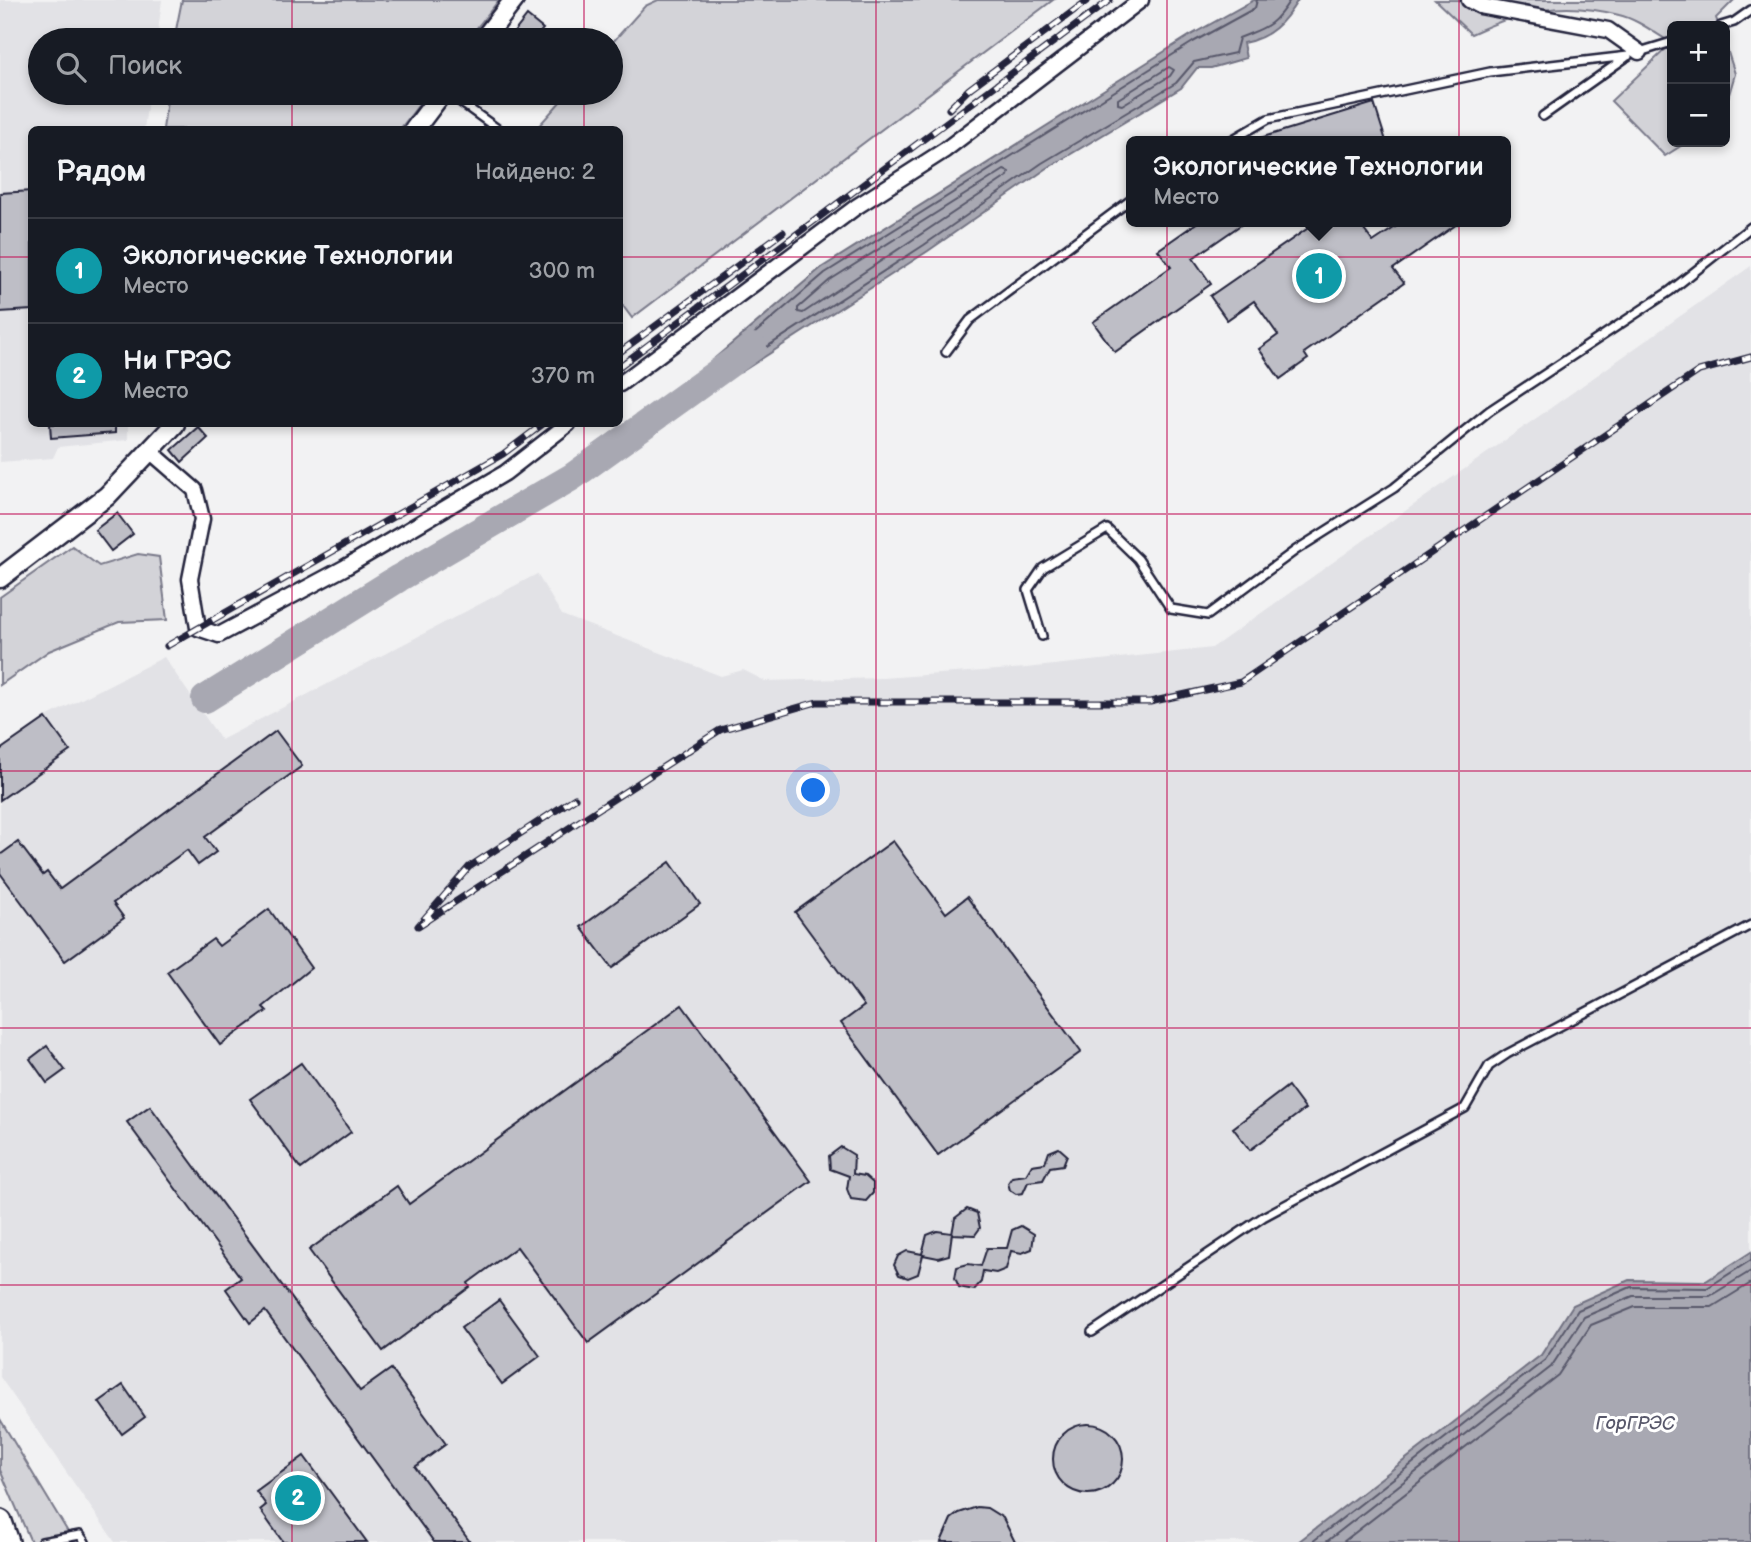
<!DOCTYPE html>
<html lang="ru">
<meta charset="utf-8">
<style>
body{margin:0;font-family:"Balsamiq Sans",sans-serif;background:#242831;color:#f1f3f6}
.controls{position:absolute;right:21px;top:21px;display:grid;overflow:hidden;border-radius:10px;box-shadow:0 4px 10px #0003}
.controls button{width:63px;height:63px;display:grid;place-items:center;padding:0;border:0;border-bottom:2px solid #363941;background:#171b24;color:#f1f3f6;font:35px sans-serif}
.you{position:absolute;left:814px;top:791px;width:24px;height:24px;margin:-18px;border:5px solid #fff;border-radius:50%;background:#1a73e8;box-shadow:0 0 0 10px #1a73e833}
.badge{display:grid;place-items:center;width:46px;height:46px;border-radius:50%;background:#db2777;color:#fff;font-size:23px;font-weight:700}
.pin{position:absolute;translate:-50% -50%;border:4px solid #fff;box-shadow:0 2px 7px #0006}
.popup{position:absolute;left:1126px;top:136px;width:385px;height:91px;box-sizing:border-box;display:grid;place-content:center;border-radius:10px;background:#171b24;filter:drop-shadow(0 2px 5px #0005);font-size:23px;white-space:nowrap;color:#9ea1a6}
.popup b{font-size:26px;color:#f1f3f6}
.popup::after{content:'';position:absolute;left:50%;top:100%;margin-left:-14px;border:14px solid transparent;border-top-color:#171b24}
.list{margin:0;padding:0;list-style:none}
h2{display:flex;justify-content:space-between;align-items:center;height:91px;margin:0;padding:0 28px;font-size:30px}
h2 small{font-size:23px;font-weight:400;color:#9ea1a6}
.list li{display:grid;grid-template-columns:46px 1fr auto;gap:21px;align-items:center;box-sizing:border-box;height:105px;padding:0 28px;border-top:2px solid #363941}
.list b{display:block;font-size:26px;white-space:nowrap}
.list p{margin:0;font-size:23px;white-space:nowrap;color:#9ea1a6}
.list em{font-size:23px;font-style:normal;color:#9ea1a6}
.icon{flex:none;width:38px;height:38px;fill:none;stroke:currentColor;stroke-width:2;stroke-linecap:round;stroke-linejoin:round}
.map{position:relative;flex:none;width:1751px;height:1542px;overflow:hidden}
.search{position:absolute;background:#171b24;box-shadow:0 4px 10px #0003;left:28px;top:28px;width:595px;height:77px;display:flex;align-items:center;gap:18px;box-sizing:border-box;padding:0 24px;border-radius:38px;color:#9ea1a6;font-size:26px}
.panel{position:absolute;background:#171b24;box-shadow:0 4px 10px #0003;left:28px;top:126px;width:595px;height:301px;border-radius:10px}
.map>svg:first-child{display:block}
</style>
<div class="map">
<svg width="1751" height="1542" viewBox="0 0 1751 1542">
<rect width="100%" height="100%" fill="#f2f2f3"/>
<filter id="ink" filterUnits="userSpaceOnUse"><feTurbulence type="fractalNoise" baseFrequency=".0143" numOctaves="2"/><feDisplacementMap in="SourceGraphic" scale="14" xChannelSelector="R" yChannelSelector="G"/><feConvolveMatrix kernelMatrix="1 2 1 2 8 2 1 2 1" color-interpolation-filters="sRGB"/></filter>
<g filter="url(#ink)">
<g fill="#e2e2e6">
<polygon points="0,0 162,0 157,40 40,40 40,93 149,93 144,129 32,130 32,424 128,424 128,440 58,447 53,458 0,462"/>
<polygon points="1751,266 1751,1252 1706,1281 1629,1280 1573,1305 1541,1355 1298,1542 115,1542 0,1377 0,750 46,717 164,657 221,740 537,574 562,615 721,676 743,670 765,681 882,678 1026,668 1212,648"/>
</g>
<g fill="#d3d3d8" stroke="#7a7a8a" stroke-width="2">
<polygon points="182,0 499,0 467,40 174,40"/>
<polygon points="658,0 1053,0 632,318 620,302 620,130 536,129 568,93 611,93 611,44 645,6"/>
<path d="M1435,0h299l-18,18 3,8h-47v17c-16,-9 -35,-24 -53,-28 -58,-15 -96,-5 -148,19z"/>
<polygon points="1672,43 1672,142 1687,142 1665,156 1611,101"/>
<polygon points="1725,43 1735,74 1725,108"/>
<polygon points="168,93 428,93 400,129 163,129"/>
<polygon points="72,546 99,566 138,554 159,557 167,620 119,622 49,651 0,685 0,597"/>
<polygon points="0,1419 74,1542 31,1542 0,1470"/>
</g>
<g fill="#a8a8b2" stroke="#727282" stroke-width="2">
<path d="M1254,0h44c-14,23 -28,38 -55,43l3,15 -35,10h-14l-16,20 -135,81 -118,82 -187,121 -16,5 -10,-19 106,-90 368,-232z"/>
<polygon points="1751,1252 1751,1542 1298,1542 1541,1355 1573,1305 1629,1280 1706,1281"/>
</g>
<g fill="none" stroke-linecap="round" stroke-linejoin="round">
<g stroke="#58586b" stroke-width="2">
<path d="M1257,0l-2,8 -62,34 -368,231 -99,85 1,8 12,-1 185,-120 118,-82 134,-80 18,-21 41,-9 4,-15c27,-11 34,-11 51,-38"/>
<polygon points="1169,67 1174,70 1170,76 1122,105 1118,104 1118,99"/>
<polygon points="1004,170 1009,172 1008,176 803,313 798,312 798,308 830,280"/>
<polyline points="1312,1542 1545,1360 1578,1310 1631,1287 1707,1288 1751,1260"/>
<polyline points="1326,1542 1551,1367 1584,1317 1633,1296 1710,1296 1751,1271"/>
<polyline points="1343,1542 1558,1375 1591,1325 1635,1307 1712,1307 1751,1283"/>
</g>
<polyline stroke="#a8a8b2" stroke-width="28" points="205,699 399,578 572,477 753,347"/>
</g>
<g fill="#bebec6" stroke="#22223b" stroke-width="2">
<polygon points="527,16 543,29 534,40 508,40"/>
<polygon points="1374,103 1386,141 1261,141 1260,138"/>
<polygon points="32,191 32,310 0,312 0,193"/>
<polygon points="1198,222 1245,222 1193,258 1211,284 1115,352 1093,322 1171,267 1158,250"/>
<polygon points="1317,222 1358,222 1373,242 1403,222 1460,222 1393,269 1404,283 1304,353 1308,359 1280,379 1259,349 1278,335 1254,301 1227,320 1210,296"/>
<polygon points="50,424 115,424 115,433 51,438"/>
<polygon points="198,427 208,438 182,462 172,450"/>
<polygon points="117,513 133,534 111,551 95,530"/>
<polygon points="46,718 70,751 0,800 0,750"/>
<polygon points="276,731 302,766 205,837 216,852 198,865 187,850 113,903 124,918 65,961 0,873 0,855 18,842 43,875 47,872 60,889"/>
<polygon points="893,841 946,913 967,897 1081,1052 938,1155 841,1023 864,1006 795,912"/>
<polygon points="670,862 700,904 612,968 581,927"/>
<polygon points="269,909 311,968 263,1007 267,1011 220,1045 167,972 213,939 219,946"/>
<polygon points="682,1005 811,1181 588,1343 517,1247 468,1283 470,1287 383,1351 309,1250 397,1186 409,1204"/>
<polygon points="47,1046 65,1070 47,1083 30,1059"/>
<polygon points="301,1063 351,1132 301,1169 250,1099"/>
<polygon points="1288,1086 1305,1109 1250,1150 1233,1128"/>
<polygon points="150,1106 360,1391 391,1369 446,1444 415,1467 470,1542 434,1542 265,1311 250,1323 226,1289 241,1278 127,1122"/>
<polygon points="841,1147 854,1155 853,1174 865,1176 873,1183 873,1193 866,1201 851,1199 847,1189 849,1176 830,1169 829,1156"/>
<polygon points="1059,1148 1067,1155 1063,1165 1050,1167 1043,1180 1028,1182 1023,1193 1016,1194 1010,1190 1008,1183 1012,1177 1026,1175 1032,1165 1045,1163 1049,1152"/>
<polygon points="967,1209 977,1213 980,1228 975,1235 952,1234 955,1218"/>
<polygon points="1021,1226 1034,1234 1032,1249 1022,1253 1011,1251 1006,1269 996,1273 983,1271 981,1282 974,1290 959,1287 955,1278 957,1267 968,1264 981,1266 987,1248 1007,1248 1012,1230"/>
<polygon points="937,1231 952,1233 949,1255 938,1258 923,1255 918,1274 908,1278 899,1275 894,1265 898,1256 907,1251 922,1254 927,1235"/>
<polygon points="499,1300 540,1356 502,1384 461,1328"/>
<polygon points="123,1385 145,1417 122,1434 99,1402"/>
<circle cx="1088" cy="1459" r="35"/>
<polygon points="304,1456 367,1542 283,1542 260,1510 266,1505 256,1491"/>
<polygon points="977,1507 987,1508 1003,1518 1015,1542 941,1542 951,1519 959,1513"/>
</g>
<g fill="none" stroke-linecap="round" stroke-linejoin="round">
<g stroke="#22223b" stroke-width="12">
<g id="service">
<polyline points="1721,26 1734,22 1751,10"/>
<polyline points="1636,53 1672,42"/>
<polyline points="448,93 499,130"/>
<polyline points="1543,116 1625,58"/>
<polyline points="1230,141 1268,119 1490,72 1628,56"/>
<polyline points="946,352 970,320 1132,199"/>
<polyline points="1042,636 1028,590 1043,568 1107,529 1138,559 1171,609 1208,615 1296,550 1394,488 1489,411 1670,291 1751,227"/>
<polyline points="1092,1332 1263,1217 1465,1108 1489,1066 1507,1054 1751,925"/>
<polyline points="42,1542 80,1535 85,1542"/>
</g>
</g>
<g stroke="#22223b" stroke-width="19">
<g id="minor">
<polyline points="1469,0 1480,6 1608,30 1639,52"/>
<polyline points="620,384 856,207 945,150 1141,0"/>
<polyline points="149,450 195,490 202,519 190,579 198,628 219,635 344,568 505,473 568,424"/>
</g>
</g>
<g stroke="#22223b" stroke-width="23">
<g id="tertiary">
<polyline points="483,40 514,0"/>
<polyline points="414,130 442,93"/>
<polyline points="0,578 107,496 175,424"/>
</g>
</g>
<g stroke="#22223b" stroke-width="28">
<polyline id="primary" points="0,1522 7,1542"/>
</g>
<use href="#service" stroke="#fff" stroke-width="7"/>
<use href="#minor" stroke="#fff" stroke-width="14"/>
<use href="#tertiary" stroke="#fff" stroke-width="18"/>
<use href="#primary" stroke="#fff" stroke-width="23"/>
<g stroke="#22223b" stroke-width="7">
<g id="rail">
<polyline points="949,109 969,89 1088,0"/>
<polyline points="620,352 783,232"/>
<polyline points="620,366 1110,0"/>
<polyline points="167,646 503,454 543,424"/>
<polyline points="575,798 469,867 418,926 720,730 817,702 1150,702 1241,682 1699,371 1751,357"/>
</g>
</g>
<use href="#rail" stroke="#fff" stroke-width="4.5" stroke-dasharray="13" stroke-linecap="butt"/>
</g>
</g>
<path fill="none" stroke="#c2185b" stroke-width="2" stroke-opacity="0.55" d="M292,0v40M584,0v40M876,0v1542M1167,0v1542M1459,0v1542M292,93v37M584,93v37M0,257h32M620,257h1131M292,424v1118M584,424v1118M0,514h1751M0,771h1751M0,1028h1751M0,1285h1751"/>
<g text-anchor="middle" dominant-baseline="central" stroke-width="6" stroke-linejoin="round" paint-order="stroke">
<g font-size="19" font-style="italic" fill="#58586b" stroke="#fff">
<text x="1635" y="1423">ГорГРЭС</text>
</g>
</g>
</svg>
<div class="controls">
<button>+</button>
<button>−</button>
</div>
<div class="you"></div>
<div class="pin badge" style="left:1319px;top:276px;background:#0f9aa8">1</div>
<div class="popup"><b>Экологические Технологии</b>Место</div>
<div class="pin badge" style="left:298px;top:1498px;background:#0f9aa8">2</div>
<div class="search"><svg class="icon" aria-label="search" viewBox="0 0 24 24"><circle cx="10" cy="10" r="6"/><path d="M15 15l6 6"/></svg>Поиск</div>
<section class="panel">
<h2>Рядом<small>Найдено: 2</small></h2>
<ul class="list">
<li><span class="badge" style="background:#0f9aa8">1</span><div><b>Экологические Технологии</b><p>Место</p></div><em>300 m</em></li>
<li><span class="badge" style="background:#0f9aa8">2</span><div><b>Ни ГРЭС</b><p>Место</p></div><em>370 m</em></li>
</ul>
</section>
</div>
